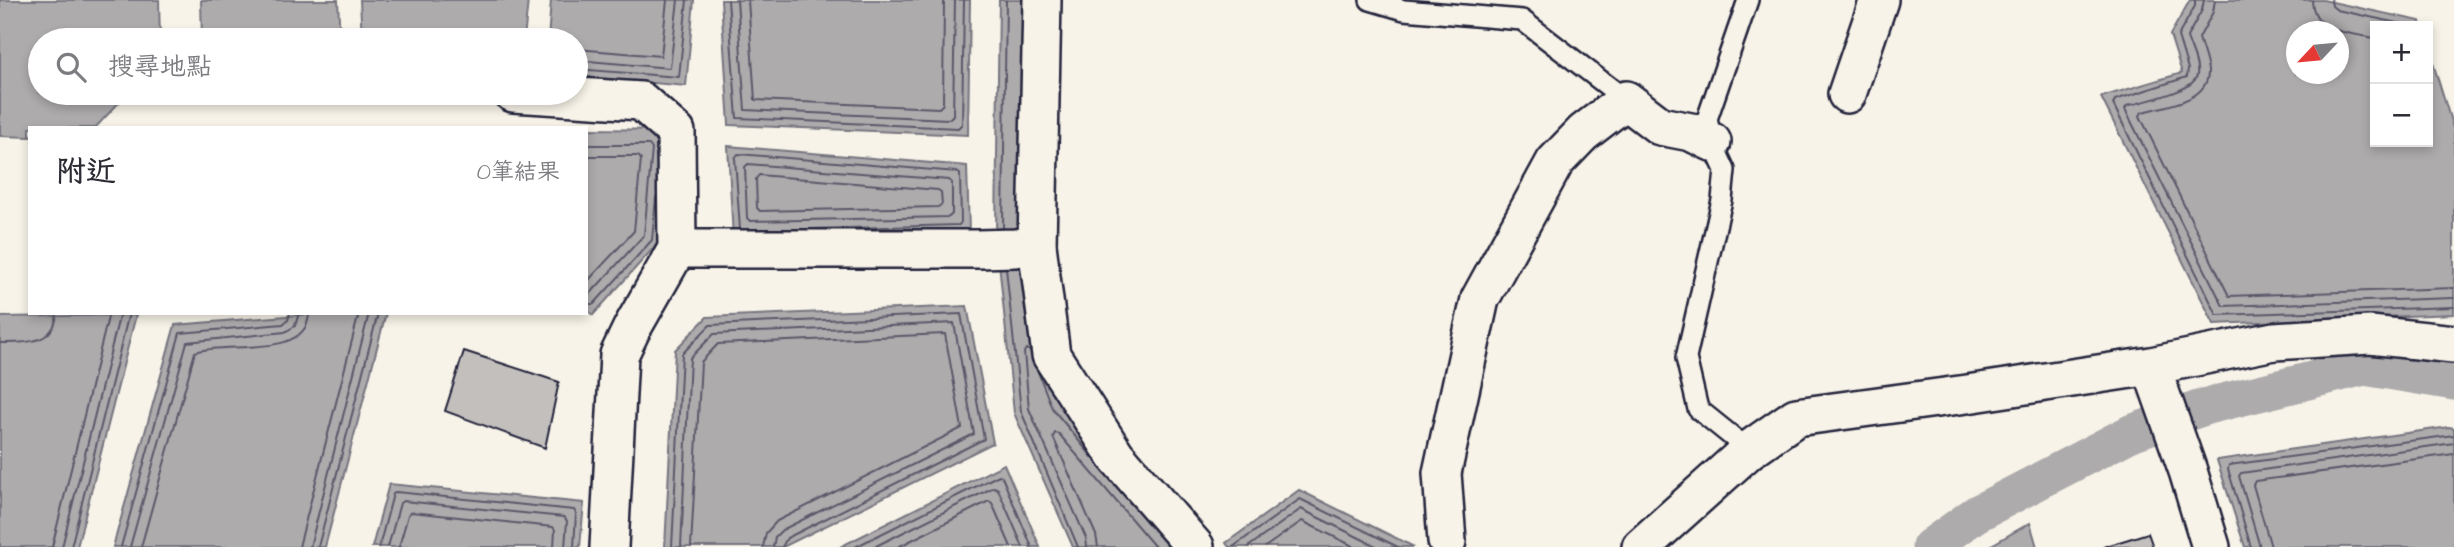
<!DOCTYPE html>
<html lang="zh-TW">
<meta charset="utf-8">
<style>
body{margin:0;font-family:"Architects Daughter","LXGW WenKai TC",sans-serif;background:#f7f7f7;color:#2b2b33}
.controls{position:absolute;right:21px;top:21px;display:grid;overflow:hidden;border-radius:0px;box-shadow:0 4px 10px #0003}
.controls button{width:63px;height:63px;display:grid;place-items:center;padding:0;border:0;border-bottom:2px solid #e1e1e2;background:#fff;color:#2b2b33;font:35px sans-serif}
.compass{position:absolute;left:2286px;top:21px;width:63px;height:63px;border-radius:50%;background:#fff;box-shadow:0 4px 10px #0003;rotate:244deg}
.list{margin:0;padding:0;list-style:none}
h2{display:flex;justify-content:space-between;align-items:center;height:91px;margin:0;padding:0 28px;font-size:30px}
h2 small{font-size:23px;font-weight:400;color:#7c7c81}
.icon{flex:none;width:38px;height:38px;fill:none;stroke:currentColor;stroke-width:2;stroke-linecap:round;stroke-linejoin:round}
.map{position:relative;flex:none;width:2454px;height:547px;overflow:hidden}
.search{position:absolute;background:#fff;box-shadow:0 4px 10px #0003;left:28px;top:28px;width:560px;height:77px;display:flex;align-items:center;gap:18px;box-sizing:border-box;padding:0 24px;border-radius:38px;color:#7c7c81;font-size:26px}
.panel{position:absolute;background:#fff;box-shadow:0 4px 10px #0003;left:28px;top:126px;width:560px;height:189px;border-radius:0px}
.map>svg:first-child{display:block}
</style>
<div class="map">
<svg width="2454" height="547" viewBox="0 0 2454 547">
<rect width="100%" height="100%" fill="#f7f3e8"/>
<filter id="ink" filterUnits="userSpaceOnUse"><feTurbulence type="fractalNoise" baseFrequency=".0143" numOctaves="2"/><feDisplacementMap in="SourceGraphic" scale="14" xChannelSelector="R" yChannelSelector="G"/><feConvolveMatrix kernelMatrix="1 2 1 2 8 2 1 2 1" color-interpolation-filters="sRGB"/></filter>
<g filter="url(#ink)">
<g fill="#aeabad" stroke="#76747f" stroke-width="2" fill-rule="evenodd">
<polygon points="0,0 159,0 160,40 40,40 40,93 128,93 95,128 30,128 30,137 0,136"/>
<polygon points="201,0 338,0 340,40 202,40"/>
<polygon points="360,0 528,0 524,40 362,40"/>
<polygon points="551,0 694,0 686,86 576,76 576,40 548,40"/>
<polygon points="721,0 970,0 968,135 729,125"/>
<polygon points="999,0 1033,0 1032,310 1189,547 1073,547 1014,413 996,232"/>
<path d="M2190,0h133l97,21 1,5h-46v116h53v-95l26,84v183l-240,10 -113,-227 81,-24 -12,-38zM2296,32h42v42h-42z"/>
<polygon points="586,129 670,130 659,242 593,315 586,309"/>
<polygon points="728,146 967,166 969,232 733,238"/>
<polygon points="967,306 993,443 783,547 665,547 675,350 707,317"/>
<polygon points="324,313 386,313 325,547 113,547 175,325"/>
<polygon points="136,315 77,547 0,547 0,317"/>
<polygon points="2449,427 2454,428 2454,547 2245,547 2217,460"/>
<polygon points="1004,464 1040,547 840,547"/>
<polygon points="389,484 584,503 580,547 372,547"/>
<polygon points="1299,490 1414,547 1229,547 1226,543"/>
<polygon points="2030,523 2037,547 1988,547"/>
</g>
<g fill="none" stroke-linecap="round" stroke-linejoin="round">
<g stroke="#5a5969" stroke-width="2">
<polyline points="728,0 737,118 958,128 962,124 964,0"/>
<polyline points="737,0 745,110 949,119 953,115 955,0"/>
<polyline points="748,0 755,100 939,108 943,104 944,0"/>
<polyline points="2195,0 2195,6 2178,36 2188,69 2187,77 2115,100 2113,104 2217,315 2454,307"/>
<path d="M2204,0l-2,10 -15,27c3,11 12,26 10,38 -3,17 -54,26 -70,31l-2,3 98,197 231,-8"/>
<path d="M2215,0l-2,12 -14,26c3,11 8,22 9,33 1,31 -44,35 -66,41l-2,4 89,180 225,-8"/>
<path d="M2312,0c1,33 38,33 63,38"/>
<polyline points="2331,0 2332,6 2337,10 2412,26"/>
<polyline points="576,49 661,56 667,0"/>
<polyline points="576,60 670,68 678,0"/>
<polyline points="576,69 679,77 687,0"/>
<polyline points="586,145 649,145 652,149 644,235 590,294 586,296"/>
<polyline points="586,156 638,156 641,159 634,231 586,283"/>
<polygon points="748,164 949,180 952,183 952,214 949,217 750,221 747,218 745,167"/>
<polygon points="759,175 938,190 941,192 942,204 938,207 760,211 757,208 756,179"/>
<polyline points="1003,228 1006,0"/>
<polyline points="740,229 735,158 738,154 957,172 960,174 961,222 959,225 811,229"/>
<polyline points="1006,268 1021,411 1078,547"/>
<polyline points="586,304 594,304 652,240 656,197"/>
<path d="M0,343c24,0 55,2 57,-30"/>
<polyline points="1030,351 1026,349 1024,352 1029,409 1086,538 1087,547"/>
<polyline points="1038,372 1052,408 1093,458"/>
<polyline points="52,547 109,313"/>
<polyline points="62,547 120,313"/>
<polyline points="71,547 129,313"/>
<polyline points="121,547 180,333 283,324 288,320 290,313"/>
<polyline points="130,547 187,342 285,332 295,326 299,313"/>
<path d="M141,547l54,-195c31,-11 113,8 114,-39"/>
<polyline points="299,547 359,313"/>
<polyline points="310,547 369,313"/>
<polyline points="318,547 378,313"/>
<polyline points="379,547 393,494 396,492 574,510 576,513 574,547"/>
<polyline points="388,547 400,503 403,501 564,517 567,521 565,547"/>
<polyline points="399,547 408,515 411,512 553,527 555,530 554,547"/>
<polyline points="672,547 682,354 710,325 961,314 984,439 787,538 782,547"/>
<polyline points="681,547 690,358 714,334 954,323 974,434 782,530 775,537 773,547"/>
<polyline points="691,547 701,362 718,344 945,334 962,428 777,521 766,533 763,547"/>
<polyline points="855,547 999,475 1002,477 1032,547"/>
<polyline points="874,547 994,487 998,489 1023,547"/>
<polyline points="898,547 989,501 992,503 1011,547"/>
<polyline points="1098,547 1096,535 1053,437 1055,433 1059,434 1155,547"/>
<polyline points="1233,547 1300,499 1398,547"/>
<polyline points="1248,547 1301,509 1378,547"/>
<polyline points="1265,547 1302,521 1355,547"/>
<polyline points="2251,547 2228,469 2229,465 2454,435"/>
<polyline points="2260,547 2239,476 2241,473 2454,443"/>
<polyline points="2271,547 2253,485 2255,481 2454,454"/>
</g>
<polyline stroke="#aeabad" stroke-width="37" points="1930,547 1976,514 2131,433 2207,406 2364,367 2454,382"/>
</g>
<g fill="#c2bfbd" stroke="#22223b" stroke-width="2">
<polygon points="464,351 559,382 545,448 445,411"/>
<polygon points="2148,533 2153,547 2103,547"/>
</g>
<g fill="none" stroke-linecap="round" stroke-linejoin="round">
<g stroke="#22223b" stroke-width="24">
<g id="service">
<polyline points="1370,0 1404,10 1522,20 1626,100"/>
<polyline points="1748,0 1707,119 1712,142 1725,170 1722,200 1686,358 1698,409 1749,450"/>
</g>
</g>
<g stroke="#22223b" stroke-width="42">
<g id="minor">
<polyline points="1042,0 1037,245 1051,355 1116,456 1195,547"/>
<polyline points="513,93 641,101 676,132 677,249 632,328 619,355 609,547"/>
<polyline points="1847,94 1879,0"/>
<polyline points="677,249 978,249 1015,248 1037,245"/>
<polyline points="2152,369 2188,471 2211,547"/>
<polyline points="1447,541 1442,473 1480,299 1555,162 1583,133 1626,100 1660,126 1691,132 1712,142"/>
<polyline points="1641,547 1749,450 1796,417 1967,394 2151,366 2274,341 2370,335 2454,344"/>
</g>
</g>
<use href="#service" stroke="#f7f3e8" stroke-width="19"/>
<use href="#minor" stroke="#f7f3e8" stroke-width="37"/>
</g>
</g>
</svg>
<div class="controls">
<button>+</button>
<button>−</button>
</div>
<svg class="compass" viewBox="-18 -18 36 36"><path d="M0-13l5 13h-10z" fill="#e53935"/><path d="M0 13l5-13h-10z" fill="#7c7c81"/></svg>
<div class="search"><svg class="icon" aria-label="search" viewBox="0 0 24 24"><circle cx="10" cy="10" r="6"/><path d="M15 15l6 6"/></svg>搜尋地點</div>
<section class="panel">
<h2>附近<small>0筆結果</small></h2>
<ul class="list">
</ul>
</section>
</div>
